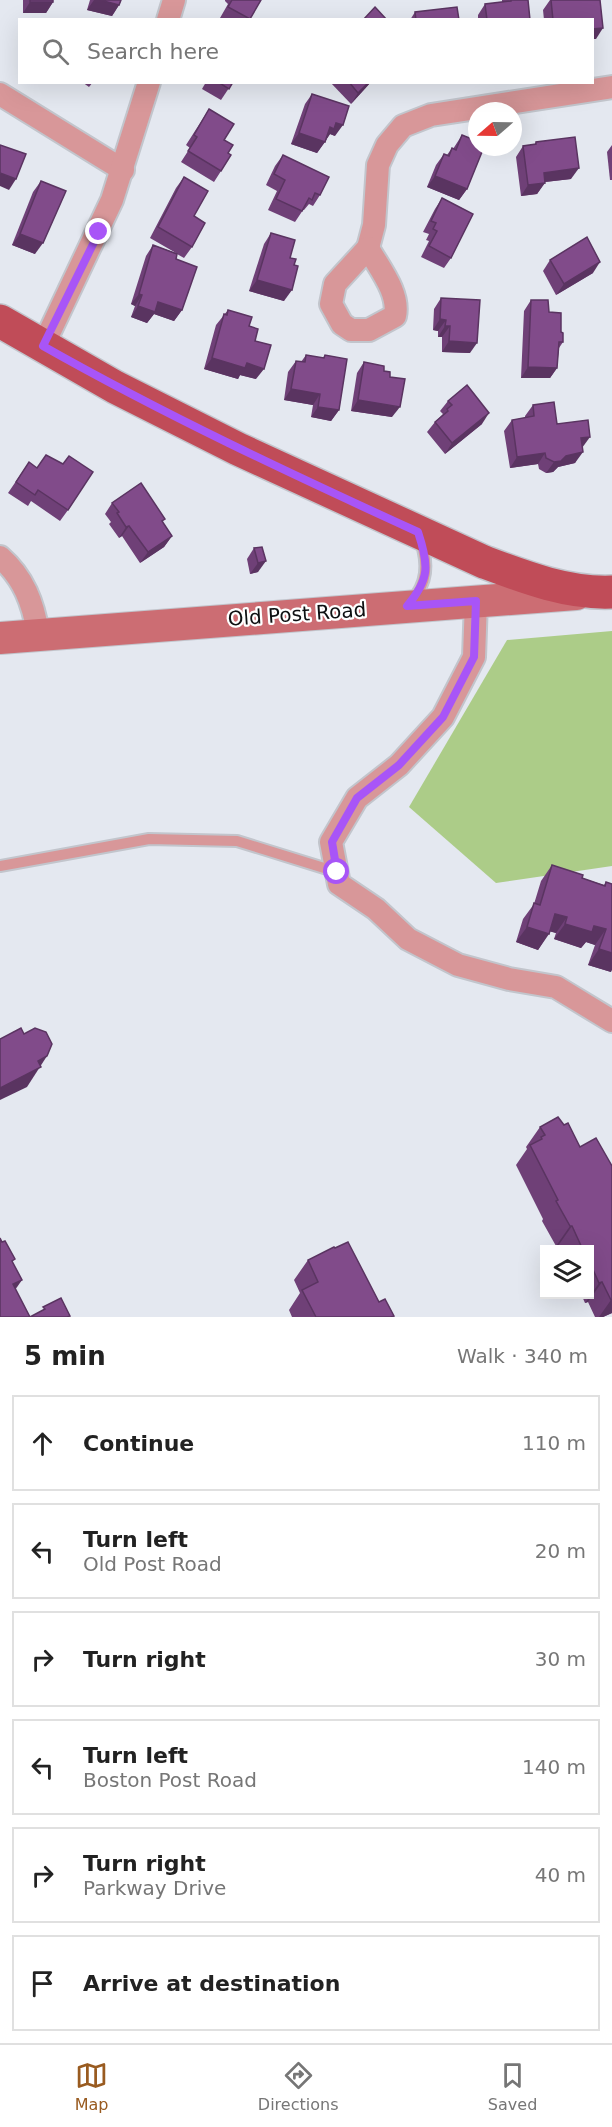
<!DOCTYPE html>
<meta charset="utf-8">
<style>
body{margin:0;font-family:"DejaVu Sans",sans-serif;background:#f2f2f2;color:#222}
.controls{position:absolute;right:18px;bottom:18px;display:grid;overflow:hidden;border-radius:0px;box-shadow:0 6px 24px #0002}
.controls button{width:54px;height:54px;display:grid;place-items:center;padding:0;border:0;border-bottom:2px solid #e0e0e0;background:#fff;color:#222;font:30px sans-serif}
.compass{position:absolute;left:468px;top:102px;width:54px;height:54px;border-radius:50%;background:#fff;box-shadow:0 6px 24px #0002;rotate:250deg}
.stop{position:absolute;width:18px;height:18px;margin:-14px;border:4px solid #a855f7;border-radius:50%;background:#fff}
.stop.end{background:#a855f7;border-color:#fff;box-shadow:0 2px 6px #0008}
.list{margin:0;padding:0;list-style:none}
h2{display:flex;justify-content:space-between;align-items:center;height:78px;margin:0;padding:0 24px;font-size:26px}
h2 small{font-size:20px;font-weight:400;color:#767676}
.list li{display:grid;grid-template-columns:39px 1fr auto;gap:18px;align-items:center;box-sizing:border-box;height:96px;margin:0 12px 12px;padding:0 12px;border:2px solid #e0e0e0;border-radius:0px}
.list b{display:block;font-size:22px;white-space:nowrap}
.list p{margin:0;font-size:20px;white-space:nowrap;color:#767676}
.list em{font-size:20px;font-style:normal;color:#767676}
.icon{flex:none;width:33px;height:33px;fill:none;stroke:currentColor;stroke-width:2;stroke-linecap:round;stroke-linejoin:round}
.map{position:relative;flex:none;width:612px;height:1317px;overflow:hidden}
.search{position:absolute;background:#fff;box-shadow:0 6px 24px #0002;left:18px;right:18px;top:18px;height:66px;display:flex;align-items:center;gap:15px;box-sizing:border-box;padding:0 21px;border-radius:0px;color:#767676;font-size:22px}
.sheet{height:726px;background:#fff}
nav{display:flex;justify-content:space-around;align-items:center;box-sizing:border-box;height:84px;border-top:2px solid #e0e0e0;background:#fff;font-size:16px;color:#767676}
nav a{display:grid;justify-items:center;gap:3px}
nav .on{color:#995b20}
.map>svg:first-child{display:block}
</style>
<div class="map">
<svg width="612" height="1317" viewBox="0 0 612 1317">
<rect width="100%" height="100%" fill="#e4e8f0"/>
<polygon fill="#accc88" points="612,631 612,866 496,883 409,807 507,640"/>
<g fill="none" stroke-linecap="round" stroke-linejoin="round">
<g stroke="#c2c5cc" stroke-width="14">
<g id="lane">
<path d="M411,602c17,-19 17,-38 10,-61"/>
<polyline points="0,866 149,839 237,841 337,872"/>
</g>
</g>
<g stroke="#c2c5cc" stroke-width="26">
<g id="street">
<polyline points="168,20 174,0"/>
<polyline points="0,94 123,170"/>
<polyline points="368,248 374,225 378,165 387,145 403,126 431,115 612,87"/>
<path d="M368,248c11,20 32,45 27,68l-26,14h-18l-9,-6 -11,-20 4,-20z"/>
<polyline points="43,346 112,200 149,82"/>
<path d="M0,557c24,21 33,46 38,76"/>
<polyline points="476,601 474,657 443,717 399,765 357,798 331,842 339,884 376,909 408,939 458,965 509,979 556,987 612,1021"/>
</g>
</g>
<g stroke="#c2c5cc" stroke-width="34">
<polyline id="secondary" points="0,638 576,594"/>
</g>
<g stroke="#c2c5cc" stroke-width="36">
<path id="primary" d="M0,321l115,66 123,62 246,113c40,15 84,32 128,30"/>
</g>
<use href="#lane" stroke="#d89799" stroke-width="10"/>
<use href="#street" stroke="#d89799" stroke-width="22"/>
<use href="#secondary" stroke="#cc6d73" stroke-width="32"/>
<use href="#primary" stroke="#c04c58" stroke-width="33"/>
</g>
<g fill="#6f4077">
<polygon points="23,0 53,0 53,2 46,13 23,13"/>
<polygon points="90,0 121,0 119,5 112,16 87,10"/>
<polygon points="225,0 261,0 250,19 223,20 220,18 228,4 225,1"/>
<polygon points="502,0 528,0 530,20 478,20 478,15 485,4 502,2"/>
<polygon points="550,0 600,0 596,39 592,39 592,20 544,20 543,10"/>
<polygon points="415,12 459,20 410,20"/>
<polygon points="82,82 93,82 89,87"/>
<polygon points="206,82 233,82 221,100 202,89"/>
<polygon points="330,82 371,82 351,104"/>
<polygon points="312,94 335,136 330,134 326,140 317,153 291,144 305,104"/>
<polygon points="209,109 224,140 221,171 214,182 181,162 190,148 186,145"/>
<polygon points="462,135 467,189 459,200 427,187 436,165 444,154 447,155 452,148 453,149"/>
<polygon points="536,142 571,179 545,182 537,194 521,196 516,157 523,146 534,145"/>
<polygon points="612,145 612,180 610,180 607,152"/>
<polygon points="283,155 320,195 313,206 309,204 304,210 303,210 295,222 268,210 277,191 266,185 275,166"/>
<polygon points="184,177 194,216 192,247 184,258 177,254 176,259 182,310 174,321 154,314 147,323 131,317 135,306 131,304 146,256 153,245 176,253 150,238 176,188"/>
<polygon points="41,181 35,254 12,245 33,192"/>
<polygon points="442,198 451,258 444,268 421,257 429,241 426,240 429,234 423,232 435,209"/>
<polygon points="271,233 290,258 284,301 249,291 264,244"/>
<polygon points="550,260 593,273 556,295 543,271"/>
<polygon points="441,298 470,353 442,352 442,337 438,337 438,331 433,330 434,309"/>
<polygon points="531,300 549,312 561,332 563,342 559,348 557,368 550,378 521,378 524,311"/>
<polygon points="228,310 249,326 255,341 256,379 240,375 238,379 204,369 216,325"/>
<polygon points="306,355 323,358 325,355 339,410 331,421 311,417 313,405 284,400 288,372 296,361 301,362"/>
<polygon points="364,362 384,371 390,377 392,417 351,411 357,373"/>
<polygon points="448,401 482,424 445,454 427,432 435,422 443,414 440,411"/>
<polygon points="533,405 557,424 582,448 575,463 558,467 553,472 546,473 539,469 538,464 510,468 504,431 512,420 525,418 525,416"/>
<polygon points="29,462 68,510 60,521 31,501 28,506 8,493"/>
<polygon points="112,503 163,523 172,536 164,547 140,563 122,536 119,538 109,524 111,522 105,514"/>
<polygon points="262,547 258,572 250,574 247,559 254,548"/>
<polygon points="552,865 582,878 604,885 606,882 611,972 588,965 595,945 586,942 581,948 554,939 556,933 550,931 538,950 516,942 523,919 534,904 541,881"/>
<polygon points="540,1127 580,1147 612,1166 612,1313 603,1317 595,1317 588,1302 585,1303 581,1294 590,1294 590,1250 560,1250 558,1246 556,1246 542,1221 543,1219 516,1165 527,1149 526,1147"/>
<polygon points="308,1260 379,1302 394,1316 393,1317 292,1317 289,1310 300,1293 294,1280"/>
</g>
<g fill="#5a3461">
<polygon points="94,0 100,0 119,5 112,16 87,10"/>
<polygon points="30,2 53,2 46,13 23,13"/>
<polygon points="603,28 596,39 592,39 592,29"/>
<polygon points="369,82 371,82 351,104 358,93"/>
<polygon points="336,123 343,125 335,136 330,134 326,140 322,138 330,127"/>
<polygon points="299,133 325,142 317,153 291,144"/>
<polygon points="579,168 571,179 536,183 544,173"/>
<polygon points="0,173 16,179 9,190 0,186"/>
<polygon points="435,176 467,189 459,200 427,187"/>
<polygon points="545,183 537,194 521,196 528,185"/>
<polygon points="20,234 43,243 35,254 12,245"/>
<polygon points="600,262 593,273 556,295 564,284"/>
<polygon points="257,280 292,290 284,301 249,291"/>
<polygon points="139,294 142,295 135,306 131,304"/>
<polygon points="158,302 182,310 174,321 154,314 147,323 131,317 138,306"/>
<polygon points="440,319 446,320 438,331 433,330"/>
<polygon points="445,326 450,326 442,337 438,337"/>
<polygon points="449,341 477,343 470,353 442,352"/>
<polygon points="212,358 247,363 264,369 256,379 240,375 238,379 204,369"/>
<polygon points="528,367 557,368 550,378 521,378"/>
<polygon points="291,389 320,394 313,405 284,400"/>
<polygon points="358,400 400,407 392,417 351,411"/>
<polygon points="318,407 339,410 331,421 311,417"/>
<polygon points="489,413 482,424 445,454 452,443"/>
<polygon points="590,437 582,448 581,438"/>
<polygon points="583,452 575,463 558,467 553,472 546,473 554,462 566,456"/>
<polygon points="545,453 538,464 510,468 517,457"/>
<polygon points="129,526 122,536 119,538 126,527"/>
<polygon points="172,536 164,547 140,563 148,552"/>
<polygon points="266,561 258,572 250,574 258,563"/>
<polygon points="555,914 567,917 556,933 544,930"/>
<polygon points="565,924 594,926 606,929 595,945 586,942 581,948 554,939"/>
<polygon points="527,927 549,934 538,950 516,942"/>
<polygon points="599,949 612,953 612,970 611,972 588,965"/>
<polygon points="47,1056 27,1087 0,1100 0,1088 38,1061"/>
<polygon points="570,1226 572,1226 558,1246 556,1246"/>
<polygon points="22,1280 8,1300 13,1284"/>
<polygon points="602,1282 588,1302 585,1303 599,1283"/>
<polygon points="611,1300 612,1300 612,1313 603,1317 599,1317"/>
</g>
<g fill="#814b8a" stroke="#5a3461" stroke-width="1.5">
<rect x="30" y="0" width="23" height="2"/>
<polygon points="100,0 121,0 119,5"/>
<polygon points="232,0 261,0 250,19 228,7"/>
<polygon points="511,0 528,0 530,20 487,20 485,4 511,1"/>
<polygon points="551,0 600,0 603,28 592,29 592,20 553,20"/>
<polygon points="375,7 387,20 363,20"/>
<polygon points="457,7 459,20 416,20 415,12"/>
<polygon points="218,82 233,82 229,89"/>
<polygon points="349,82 369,82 358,93"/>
<polygon points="312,94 349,106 343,125 336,123 334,129 330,127 325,142 299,133"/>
<polygon points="209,109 234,124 224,140 233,145 228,153 231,155 221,171 188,151 197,137 194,135"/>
<polygon points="462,135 477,141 477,147 484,147 467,189 435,176 444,154 449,156 452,148 456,150"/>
<polygon points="575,137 579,168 544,173 545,183 528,185 523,146 536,144 536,142"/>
<polygon points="0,145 26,154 16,179 0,173"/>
<polygon points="283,155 329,177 320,195 315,193 312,200 309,198 302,211 276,199 285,180 274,174"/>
<polygon points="184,177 208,191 194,216 205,223 192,247 158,227"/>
<polygon points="41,181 66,191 43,243 20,234"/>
<polygon points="442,198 473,214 451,258 429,246 437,231 433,229 436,223 431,221"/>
<polygon points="271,233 295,240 290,258 296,259 294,265 298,266 292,290 257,280"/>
<polygon points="587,237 600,262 564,284 550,260"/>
<polygon points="153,245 177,254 176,259 197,267 182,310 158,302 155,312 138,306 142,295 139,294"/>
<polygon points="441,298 480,300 477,343 449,341 450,326 445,326 446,320 440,319"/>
<polygon points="531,300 548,300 549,312 561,313 561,332 563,333 563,342 559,342 557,368 528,367"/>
<polygon points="228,310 252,317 249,326 258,329 255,341 271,345 264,369 247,363 245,368 212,358 224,314 227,315"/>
<polygon points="306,355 324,358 325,355 347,359 339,410 318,407 320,394 291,389 296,361 305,362"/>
<polygon points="364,362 384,366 384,371 390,372 390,377 405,379 400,407 358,400"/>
<polygon points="467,385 489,413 452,443 435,422 448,411 447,409 452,405 448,401"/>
<polygon points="554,402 557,424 588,420 590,437 581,438 583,452 566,456 561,461 554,462 546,458 545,453 517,457 512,420 534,416 533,405"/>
<polygon points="46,455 63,464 69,456 93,472 68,510 38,490 35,495 16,482 29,462 37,468"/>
<polygon points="141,483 165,519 162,521 172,536 148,552 129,526 126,527 117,513 119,512 112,503"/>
<polygon points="262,547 266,561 258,563 254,548"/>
<polygon points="552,865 583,875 582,878 605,886 606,882 612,884 612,953 599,949 606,929 594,926 592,932 565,924 567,917 555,914 549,934 527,927 534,903 540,905"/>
<polygon points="21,1028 24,1034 35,1028 46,1032 52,1044 47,1056 38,1061 41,1067 0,1088 0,1039"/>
<polygon points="558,1117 564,1125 568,1123 580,1147 596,1138 612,1166 612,1300 611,1300 602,1282 599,1283 590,1263 590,1250 583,1250 572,1226 570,1226 556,1201 558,1200 530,1145 542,1139 541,1137 545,1135 540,1127"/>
<polygon points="0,1238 2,1242 5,1241 15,1259 12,1261 22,1280 13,1284 30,1317 45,1309 43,1307 61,1298 70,1316 67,1317 0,1317"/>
<polygon points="348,1242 379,1302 385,1299 394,1316 391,1317 316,1317 302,1290 318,1282 308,1260 334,1247 335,1248"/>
</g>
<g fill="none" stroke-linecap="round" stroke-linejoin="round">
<path stroke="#a855f7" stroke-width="8" d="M99,232l-56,114c122,69 248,128 375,186 11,33 12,47 -11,74l69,-5 -2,56 -31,60 -44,48 -42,33 -25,44 5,30"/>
</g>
<g text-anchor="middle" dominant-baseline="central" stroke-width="4.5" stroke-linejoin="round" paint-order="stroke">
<g font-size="20" fill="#0e1012" stroke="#fff">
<text transform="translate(297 614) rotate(-4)">Old Post Road</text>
</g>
</g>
</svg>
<div class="controls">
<button><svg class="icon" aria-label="layers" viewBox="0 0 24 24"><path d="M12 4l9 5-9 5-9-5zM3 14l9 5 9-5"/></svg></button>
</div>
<svg class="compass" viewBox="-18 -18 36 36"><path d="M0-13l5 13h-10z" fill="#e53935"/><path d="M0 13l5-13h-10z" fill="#767676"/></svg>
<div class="stop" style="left:337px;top:872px"></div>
<div class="stop end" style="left:99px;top:232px"></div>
<div class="search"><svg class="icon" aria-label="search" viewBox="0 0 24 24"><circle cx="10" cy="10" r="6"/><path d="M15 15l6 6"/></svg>Search here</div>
</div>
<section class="sheet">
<h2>5 min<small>Walk · 340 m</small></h2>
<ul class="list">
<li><svg class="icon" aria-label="ahead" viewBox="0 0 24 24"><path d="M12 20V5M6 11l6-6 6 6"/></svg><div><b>Continue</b></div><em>110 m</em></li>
<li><svg class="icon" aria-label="left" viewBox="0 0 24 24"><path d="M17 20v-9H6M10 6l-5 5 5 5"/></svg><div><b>Turn left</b><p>Old Post Road</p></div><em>20 m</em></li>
<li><svg class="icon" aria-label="right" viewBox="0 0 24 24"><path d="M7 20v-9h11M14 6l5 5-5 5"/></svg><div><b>Turn right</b></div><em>30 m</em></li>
<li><svg class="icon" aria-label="left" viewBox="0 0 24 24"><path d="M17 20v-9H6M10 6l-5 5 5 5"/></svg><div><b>Turn left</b><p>Boston Post Road</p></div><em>140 m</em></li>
<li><svg class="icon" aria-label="right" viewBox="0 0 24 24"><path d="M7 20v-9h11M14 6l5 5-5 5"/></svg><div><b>Turn right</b><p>Parkway Drive</p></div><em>40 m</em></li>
<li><svg class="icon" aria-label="arrive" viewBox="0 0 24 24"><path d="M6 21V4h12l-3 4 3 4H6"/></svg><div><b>Arrive at destination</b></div></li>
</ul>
</section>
<nav>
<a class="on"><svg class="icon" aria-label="map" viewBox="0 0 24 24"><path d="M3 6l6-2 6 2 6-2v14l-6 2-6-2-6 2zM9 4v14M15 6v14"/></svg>Map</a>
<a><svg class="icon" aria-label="directions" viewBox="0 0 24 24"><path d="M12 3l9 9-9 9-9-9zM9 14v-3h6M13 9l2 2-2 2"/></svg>Directions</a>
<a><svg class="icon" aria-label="saved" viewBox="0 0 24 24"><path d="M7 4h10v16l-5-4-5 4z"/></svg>Saved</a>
</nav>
